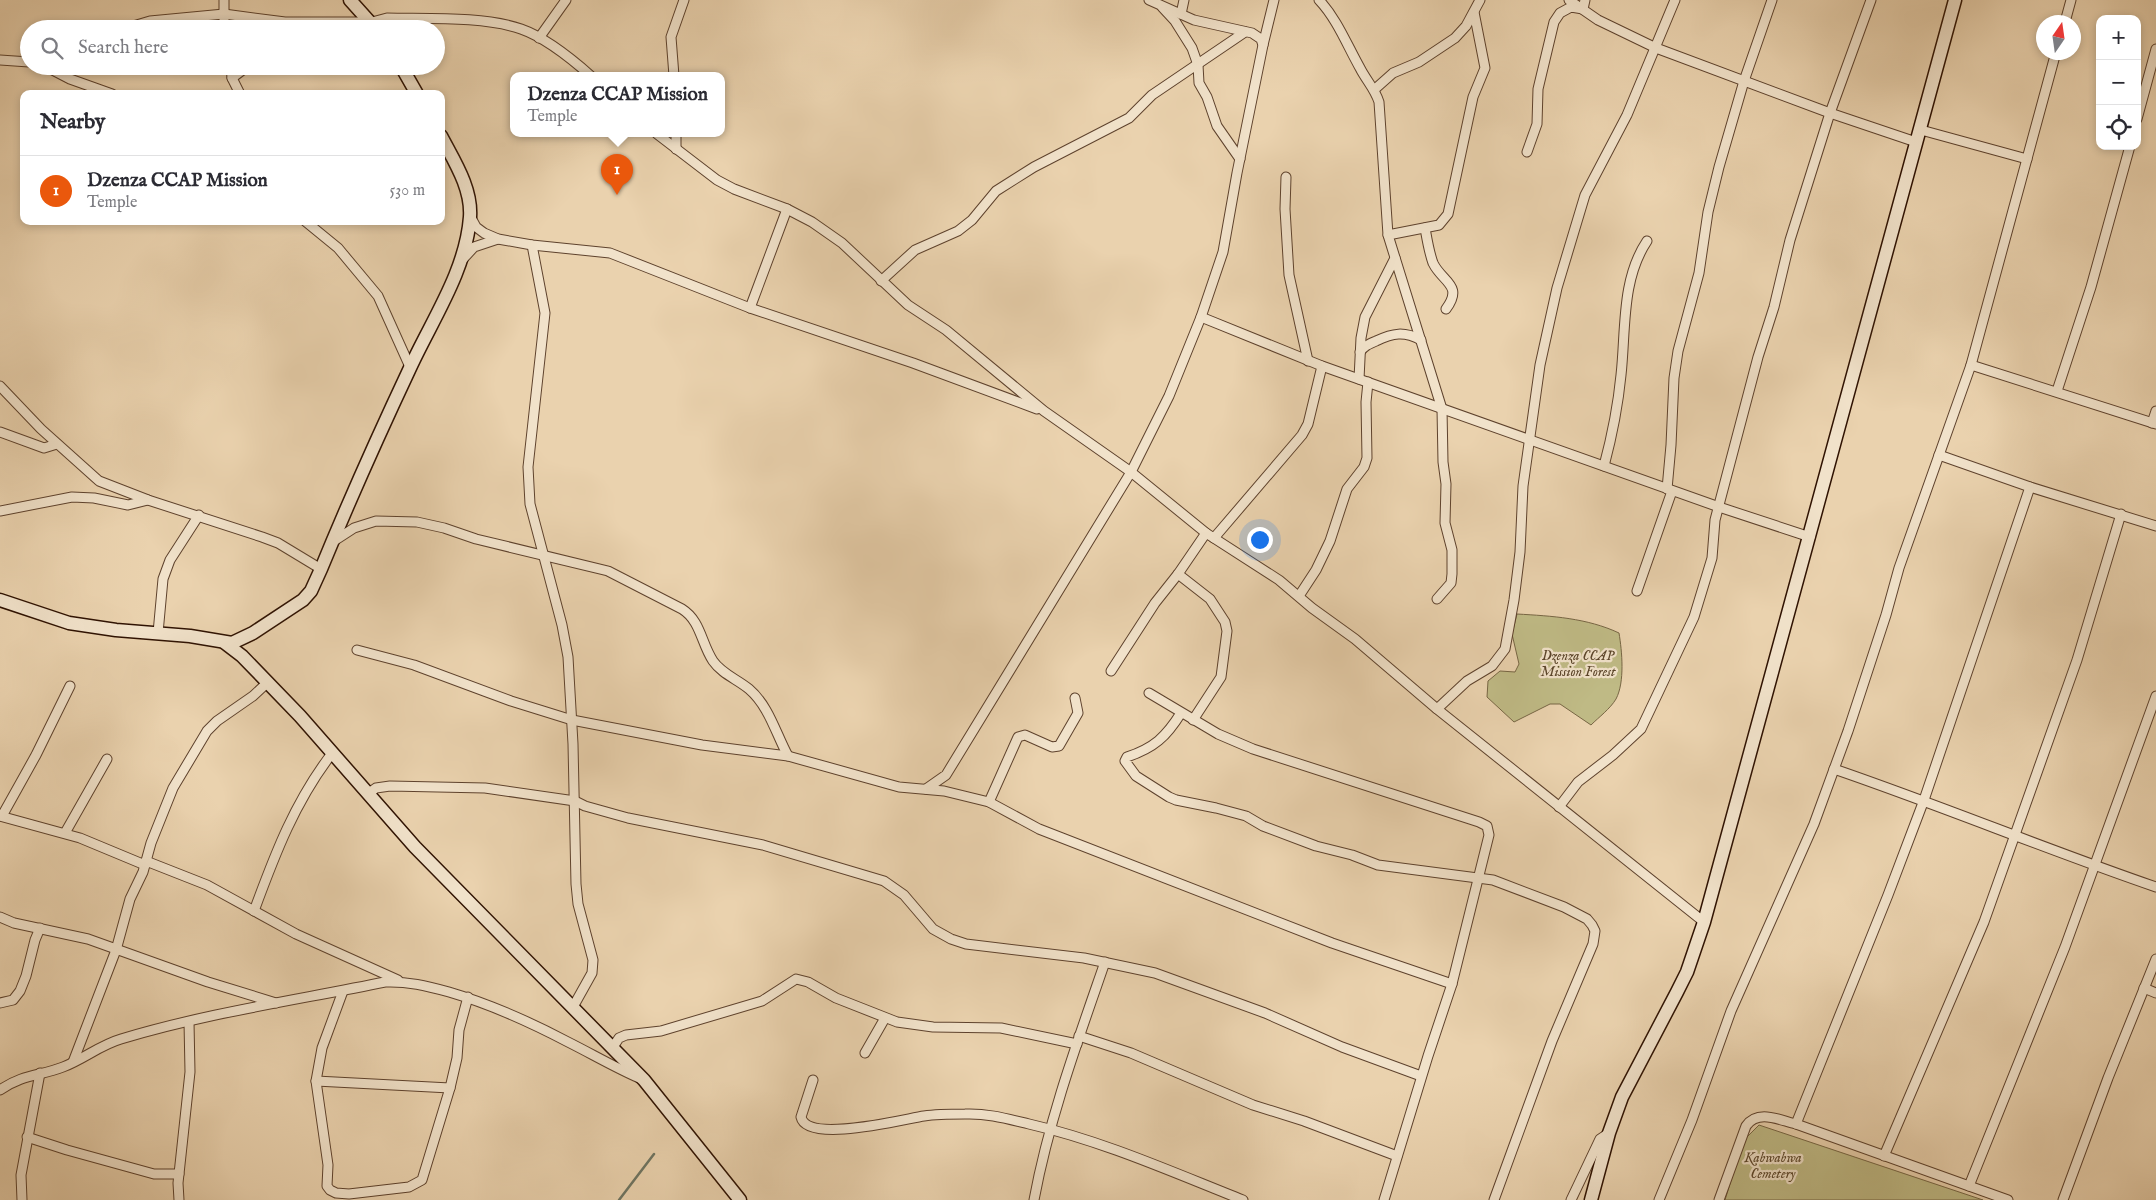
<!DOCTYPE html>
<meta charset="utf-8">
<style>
body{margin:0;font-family:"IM FELL English",serif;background:#f2f2f3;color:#2b2b33}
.controls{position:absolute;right:15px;top:15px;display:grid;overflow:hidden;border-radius:10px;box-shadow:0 2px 8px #0003}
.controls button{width:45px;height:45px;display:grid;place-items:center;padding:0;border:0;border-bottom:1px solid #e1e1e2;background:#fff;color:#2b2b33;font:25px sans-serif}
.compass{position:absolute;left:2036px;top:15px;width:45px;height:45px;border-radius:50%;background:#fff;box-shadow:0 2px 8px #0003;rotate:13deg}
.you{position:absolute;left:1259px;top:539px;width:18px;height:18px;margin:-12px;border:4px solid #fff;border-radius:50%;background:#1a73e8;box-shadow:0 0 0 8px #1a73e833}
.badge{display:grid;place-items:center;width:32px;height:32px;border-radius:50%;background:#ea580c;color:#fff;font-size:16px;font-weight:700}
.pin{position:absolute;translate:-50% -41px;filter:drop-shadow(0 1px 2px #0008)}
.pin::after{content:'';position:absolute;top:26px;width:18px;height:15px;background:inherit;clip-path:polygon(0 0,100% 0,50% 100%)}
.popup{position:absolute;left:510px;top:72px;width:215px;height:65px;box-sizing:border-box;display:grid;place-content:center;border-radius:10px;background:#fff;filter:drop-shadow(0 1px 4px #0005);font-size:16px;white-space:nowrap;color:#7c7c81}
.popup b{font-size:19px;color:#2b2b33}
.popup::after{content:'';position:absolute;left:50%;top:100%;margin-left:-10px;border:10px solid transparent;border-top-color:#fff}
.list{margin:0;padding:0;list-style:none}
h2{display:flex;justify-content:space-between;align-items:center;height:65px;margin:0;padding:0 20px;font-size:21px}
h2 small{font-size:16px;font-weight:400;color:#7c7c81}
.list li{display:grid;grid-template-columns:32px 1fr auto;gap:15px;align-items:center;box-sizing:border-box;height:70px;padding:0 20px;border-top:1px solid #e1e1e2}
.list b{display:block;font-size:19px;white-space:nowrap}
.list p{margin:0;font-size:16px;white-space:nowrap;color:#7c7c81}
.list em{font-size:16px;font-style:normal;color:#7c7c81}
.icon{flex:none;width:28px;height:28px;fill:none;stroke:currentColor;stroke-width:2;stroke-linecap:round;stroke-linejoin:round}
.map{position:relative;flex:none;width:2156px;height:1200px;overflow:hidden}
.search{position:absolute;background:#fff;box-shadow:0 2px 8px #0003;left:20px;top:20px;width:425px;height:55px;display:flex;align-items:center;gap:12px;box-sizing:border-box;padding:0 18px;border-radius:28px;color:#7c7c81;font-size:19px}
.panel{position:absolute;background:#fff;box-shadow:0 2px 8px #0003;left:20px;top:90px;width:425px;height:135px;border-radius:10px}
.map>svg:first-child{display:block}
</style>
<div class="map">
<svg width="2156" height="1200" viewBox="0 0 2156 1200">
<rect width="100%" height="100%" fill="#ead2ae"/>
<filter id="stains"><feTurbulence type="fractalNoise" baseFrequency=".004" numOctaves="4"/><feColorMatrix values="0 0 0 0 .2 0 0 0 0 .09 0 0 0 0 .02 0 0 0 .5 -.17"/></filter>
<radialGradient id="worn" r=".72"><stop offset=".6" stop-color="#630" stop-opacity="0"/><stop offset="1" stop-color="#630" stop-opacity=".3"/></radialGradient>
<g fill="#bfba85" stroke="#764">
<path d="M1517,614c35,2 70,4 102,19 3,18 6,49 -3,66 -6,10 -17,18 -25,26l-31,-21h-10l-36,18 -27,-25 1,-16 12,-10 15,1 4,-8 -7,-30z"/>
<polygon points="1759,1125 1983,1200 1725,1200 1743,1141"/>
</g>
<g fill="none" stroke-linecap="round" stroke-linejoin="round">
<polyline stroke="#6f7663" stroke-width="2.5" points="619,1200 654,1154"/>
<g stroke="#5e422d" stroke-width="11">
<g id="street">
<path d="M1319,0c18,19 28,45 41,68 6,12 15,21 19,34l9,133 54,174 1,53 3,22 -1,39 7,27v24l-1,9 -14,16"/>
<polyline points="1569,0 1598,20 1656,48 1830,113 1916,142"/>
<polyline points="1162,7 1175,21 1192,48 1198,65 1199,83 1207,97 1217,126 1240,159"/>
<polyline points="1181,14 1184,0"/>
<polyline points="2065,22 2071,0"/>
<path d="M123,29l27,-8 74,-7 61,8h87l15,-4c39,1 97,-2 134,11 23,8 52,31 70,47"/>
<polyline points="224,29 224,0"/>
<polyline points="539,38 566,0"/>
<polyline points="1263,45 1274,0"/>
<polyline points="0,60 29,62"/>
<polyline points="45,66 70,79 112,94"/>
<polyline points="231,66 232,78 240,94"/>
<polyline points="674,76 671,37 684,0"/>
<polyline points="232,78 248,66"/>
<polyline points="1375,89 1393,73 1419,62 1455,38 1466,26 1480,0"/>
<polyline points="2137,119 2156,49"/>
<polyline points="1921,130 2027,159"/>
<polyline points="657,134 717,180 734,189 787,209 812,222 842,243 908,305 946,330 1044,411 1131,472 1206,533 1279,580 1312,608 1355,639 1437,709 1704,922"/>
<polyline points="676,134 676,149"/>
<polyline points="1527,152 1537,124 1538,89 1554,22 1560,13 1571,7 1583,9 1585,0"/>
<polyline points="1286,177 1285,209 1289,275 1308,361"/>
<polyline points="470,216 476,227 484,233 498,239 532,245 610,253 750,308 913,363 1037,409"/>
<polyline points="305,221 338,248 378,296 410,367"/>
<path d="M1425,228c2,11 4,24 8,35 9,19 31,22 13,46"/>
<polyline points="1388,235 1439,225 1448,214 1473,97 1485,68 1474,12"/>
<polyline points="532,245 545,313 528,467 530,504 562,625 568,657 573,744 576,884 578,904 593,960 592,973 573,1007"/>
<polyline points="463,259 474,247 498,239"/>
<polyline points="881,281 915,250 958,231 972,220 996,191 1034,167 1129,118 1152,95 1245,32"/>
<polyline points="750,308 787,209"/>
<polyline points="1201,317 1322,366 1719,507 1810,537"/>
<path d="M1360,352c4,-6 9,-8 16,-11 17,-8 28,-10 45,-1"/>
<polyline points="1971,365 2156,424"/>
<polyline points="1359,379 1361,338 1365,317 1395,258"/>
<polyline points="0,386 41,429 99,481 148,500 262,537 278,543 321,569"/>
<polyline points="2057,391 2091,287 2130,146"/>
<polyline points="2152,423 2156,411"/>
<polyline points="0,432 44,448 57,444"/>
<polyline points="1939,455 2030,487 2156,526"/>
<path d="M1604,466c8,-30 14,-60 17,-91 5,-45 0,-95 26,-134"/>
<polyline points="1667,489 1671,445 1674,378 1678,351 1699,273 1708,212 1719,167 1744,81 1772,0"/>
<polyline points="0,511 72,497 94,498 128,505 148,500"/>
<polyline points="1214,538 1302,435 1308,424 1322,366"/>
<path d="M334,541l20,-13 22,-7 41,1 27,6 32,11 132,32 74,38c19,12 19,34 31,52 9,13 24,18 36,28 20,17 27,45 39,67"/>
<polyline points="1178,574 1210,599 1225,622 1227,631 1221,677 1193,720"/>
<polyline points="1637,591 1672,491"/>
<polyline points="1299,596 1316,570 1330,541 1347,489 1364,467 1367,458 1366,402 1368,382"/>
<polyline points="158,633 163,579 170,560 199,515"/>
<polyline points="357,650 414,665 511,701 572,720 702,745 788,756 899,787 944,791 989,802 1039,829 1332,943 1452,984"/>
<polyline points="1111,671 1155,603 1178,574 1206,533"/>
<polyline points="1149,693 1218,734 1253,749 1479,822 1487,826 1489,835 1452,984 1428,1056 1384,1200"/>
<polyline points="1437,709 1467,681 1492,666 1505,649 1514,600 1520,552 1523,486 1540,365 1557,288 1585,195 1627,115 1675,0"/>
<path d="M1181,713c-15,24 -27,35 -54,44l-2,4 11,15 33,21 7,3 40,8 30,8 17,10 53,20 36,9 26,10 115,15 71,27 23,12 5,6 3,6 -2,13 -41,97 -58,159"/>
<path d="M1834,769c108,37 214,81 322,118"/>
<polyline points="926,789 946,775 1131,472 1169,396 1201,317 1223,252 1237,173 1263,45 1261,39 1252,33 1194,20 1149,0"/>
<polyline points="369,793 376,788 390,786 485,788 575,801 585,806 628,818 763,845 884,881 904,895 933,929 951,939 966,944 1084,958 1155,973 1265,1013 1342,1047 1421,1076"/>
<polyline points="989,802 1018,737 1025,735 1052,747 1059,746 1078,713 1075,698"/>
<polyline points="1559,807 1578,782 1613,755 1641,729 1694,617 1712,558 1715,520 1758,357 1774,307 1790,240 1830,113 1871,0"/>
<polyline points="0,816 80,838 145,865"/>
<polyline points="2,816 36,755 70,686"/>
<polyline points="65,833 107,759"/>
<polyline points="146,861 207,885 296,934 398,980"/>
<path d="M254,911c21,-57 41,-110 79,-159"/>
<polyline points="0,917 14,923 88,939 208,982 276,1003"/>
<polyline points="2144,988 2156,993"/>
<polyline points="343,991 322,1048 316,1081 328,1165 327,1186 330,1190 336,1193 349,1194 409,1187 422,1180 450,1088 457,1058 459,1030 468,997"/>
<polyline points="0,1003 13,1000 20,991 26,976 35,940 40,928"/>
<polyline points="1079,1036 1131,1053 1253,1105 1304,1121 1397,1156"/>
<polyline points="613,1047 619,1038 626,1035 661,1031 762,1001 796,979 808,982 836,998 897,1022 933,1027 1001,1028 1077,1044"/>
<polyline points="865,1053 885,1018"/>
<polyline points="73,1062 116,950 130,899 143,872 151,843 173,788 207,731 217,721 253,696 267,683"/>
<path d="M813,1080l-12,37c6,27 103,2 123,-1 13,-2 28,-2 41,-2 22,-1 43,5 64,10 74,17 143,48 214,76"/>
<polyline points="316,1081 450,1088"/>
<path d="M0,1090c23,-16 40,-14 63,-23 21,-8 37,-22 58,-28 86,-26 176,-39 264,-57 22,-1 42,4 64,10 41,12 81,30 119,50 24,12 46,25 71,36"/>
<polyline points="1796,1124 1888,895 1924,800 2030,487"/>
<polyline points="27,1137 67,1150 154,1174 179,1174"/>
<polyline points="1884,1156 1984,922 2077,660 2121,514"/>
<polyline points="1969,1186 2065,947 2156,696"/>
<polyline points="22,1200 21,1175 40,1073"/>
<polyline points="179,1200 178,1183 190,1072 189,1022"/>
<path d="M1034,1200c15,-81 44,-160 71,-238"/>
<polyline points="1571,1200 1600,1139 1609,1133"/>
<polyline points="1659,1200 1692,1120 1731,1011 1814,824 1848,731 1886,615 1899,568 1971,365 2056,52"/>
<path d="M1719,1200l27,-74c12,-17 33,-6 50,-2l212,76"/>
<polyline points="2063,1200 2108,1078 2156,959"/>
</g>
</g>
<g stroke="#2f1202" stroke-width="15">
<g id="secondary">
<polyline points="350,0 376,29"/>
<polyline points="401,66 417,94"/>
<path d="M0,600l69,23 47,7 74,6 42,7 21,-10 50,-33 8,-9 10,-22c28,-68 58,-135 89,-201 22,-48 56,-97 60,-151 2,-29 -16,-56 -29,-81"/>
<polyline points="225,643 242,656 300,716 415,847 644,1080 740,1200"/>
<polyline points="1591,1200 1609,1133 1622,1097 1677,992 1687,972 1704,922 1955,0"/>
</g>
</g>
<use href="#street" stroke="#f1e2ca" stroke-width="9"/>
<use href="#secondary" stroke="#f1e2ca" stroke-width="12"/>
</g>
<g text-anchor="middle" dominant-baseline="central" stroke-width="4.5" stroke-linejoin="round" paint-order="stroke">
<g font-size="14" font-style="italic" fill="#5a4429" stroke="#f1e2ca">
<text x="1578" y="656">Dzenza CCAP<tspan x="1578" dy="16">Mission Forest</tspan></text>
<text x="1773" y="1158">Kabwabwa<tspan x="1773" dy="16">Cemetery</tspan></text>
</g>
</g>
<rect width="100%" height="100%" filter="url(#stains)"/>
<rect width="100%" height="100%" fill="url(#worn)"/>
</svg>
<div class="controls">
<button>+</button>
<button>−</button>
<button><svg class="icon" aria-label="locate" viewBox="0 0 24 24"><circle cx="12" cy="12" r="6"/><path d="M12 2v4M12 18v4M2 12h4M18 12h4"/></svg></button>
</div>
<svg class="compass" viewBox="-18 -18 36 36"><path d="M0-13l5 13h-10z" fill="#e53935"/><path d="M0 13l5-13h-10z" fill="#7c7c81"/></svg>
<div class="you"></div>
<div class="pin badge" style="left:617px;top:195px">1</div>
<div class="popup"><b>Dzenza CCAP Mission</b>Temple</div>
<div class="search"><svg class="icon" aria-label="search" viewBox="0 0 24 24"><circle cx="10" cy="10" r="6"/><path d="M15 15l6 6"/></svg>Search here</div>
<section class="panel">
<h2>Nearby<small></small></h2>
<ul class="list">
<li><span class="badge">1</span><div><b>Dzenza CCAP Mission</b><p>Temple</p></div><em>530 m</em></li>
</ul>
</section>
</div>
